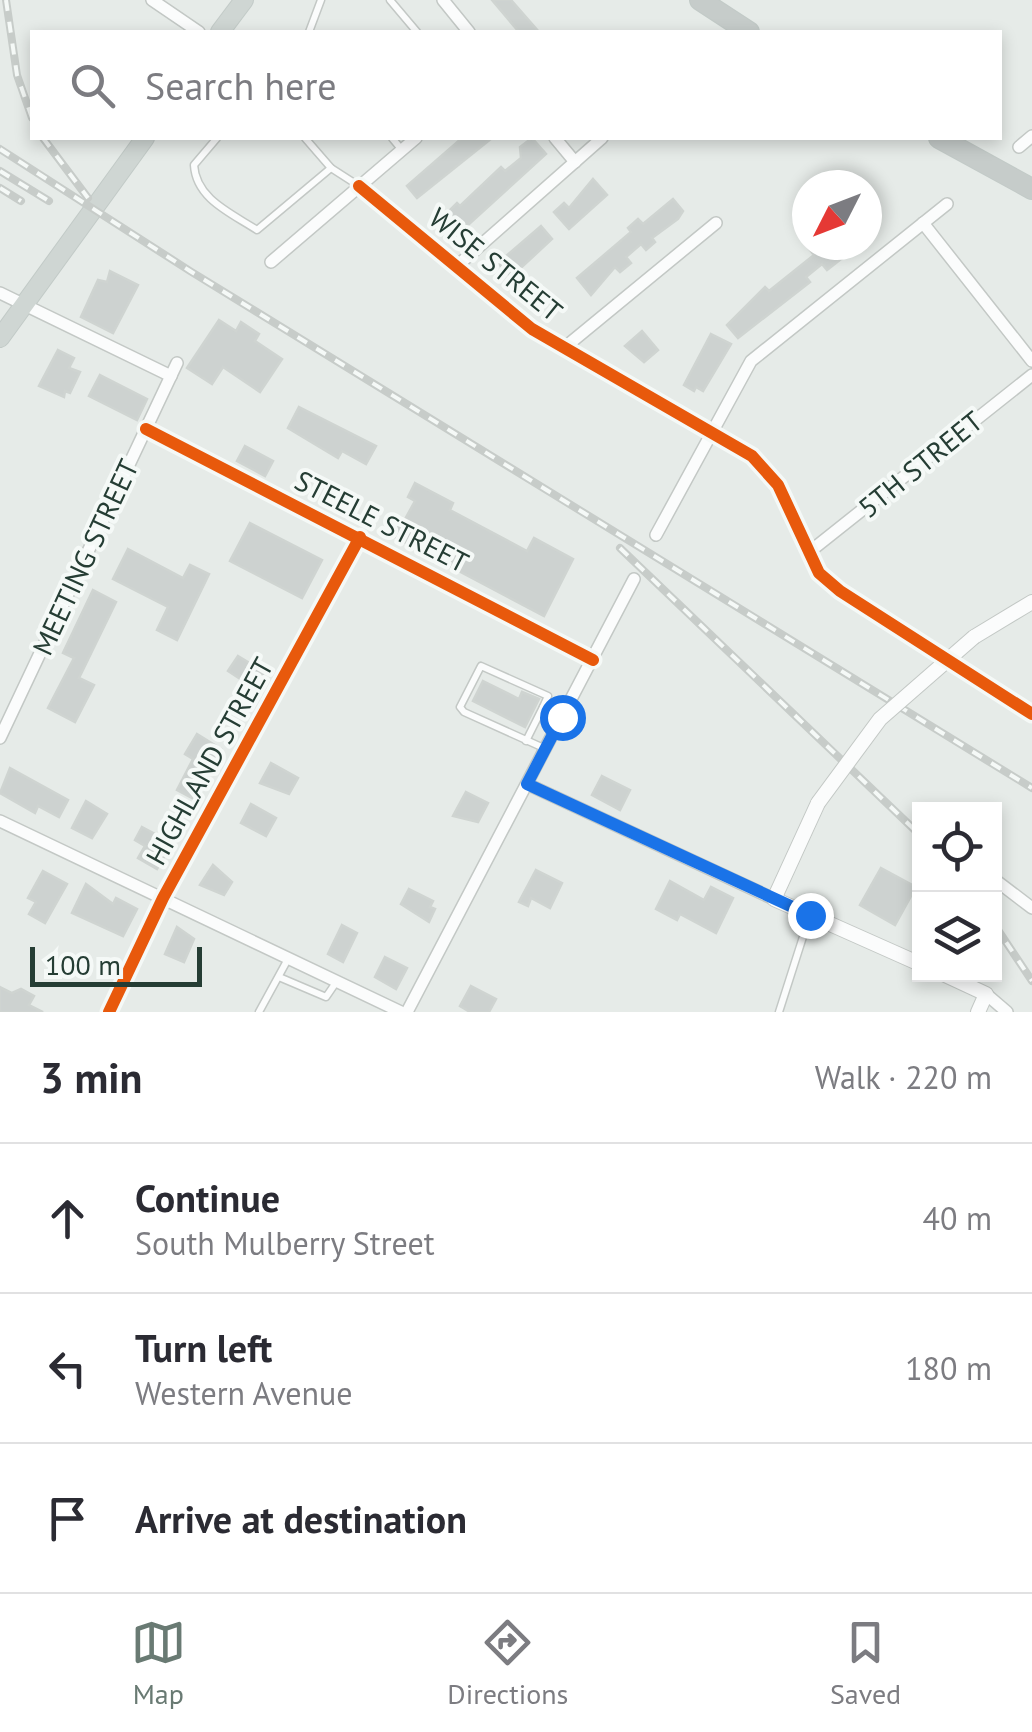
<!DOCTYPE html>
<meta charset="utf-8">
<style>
body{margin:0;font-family:"PT Sans",sans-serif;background:#f7f7f7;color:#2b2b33}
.controls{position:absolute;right:30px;bottom:30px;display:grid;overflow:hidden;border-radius:0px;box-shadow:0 5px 15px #0003}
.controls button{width:90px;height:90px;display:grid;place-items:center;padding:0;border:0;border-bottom:2px solid #e1e1e2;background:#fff;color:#2b2b33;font:50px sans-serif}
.compass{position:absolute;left:792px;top:170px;width:90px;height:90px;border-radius:50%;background:#fff;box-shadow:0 5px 15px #0003;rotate:228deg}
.scale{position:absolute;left:30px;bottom:25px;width:172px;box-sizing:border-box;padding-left:10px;border:5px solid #253d34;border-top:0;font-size:28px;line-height:35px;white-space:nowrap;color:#253d34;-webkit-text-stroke:8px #f5f9f7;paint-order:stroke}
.stop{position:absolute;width:30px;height:30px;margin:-22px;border:8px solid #1a73e8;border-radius:50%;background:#fff}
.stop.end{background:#1a73e8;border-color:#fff;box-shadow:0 2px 10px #0008}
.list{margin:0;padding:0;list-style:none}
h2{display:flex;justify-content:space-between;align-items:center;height:130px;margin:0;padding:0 40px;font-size:42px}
h2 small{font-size:32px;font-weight:400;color:#7c7c81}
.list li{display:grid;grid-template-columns:65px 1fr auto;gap:30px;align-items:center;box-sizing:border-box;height:150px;padding:0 40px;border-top:2px solid #e1e1e2}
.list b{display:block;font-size:38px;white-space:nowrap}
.list p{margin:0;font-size:32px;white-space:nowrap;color:#7c7c81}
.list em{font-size:32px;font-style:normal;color:#7c7c81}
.icon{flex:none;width:55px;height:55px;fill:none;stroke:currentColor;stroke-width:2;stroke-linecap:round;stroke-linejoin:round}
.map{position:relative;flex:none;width:1032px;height:1012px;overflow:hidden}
.search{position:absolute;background:#fff;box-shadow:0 5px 15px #0003;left:30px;right:30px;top:30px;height:110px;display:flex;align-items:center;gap:25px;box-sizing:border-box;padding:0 35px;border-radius:0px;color:#7c7c81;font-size:38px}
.sheet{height:580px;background:#fff}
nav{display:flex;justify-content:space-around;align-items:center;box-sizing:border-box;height:140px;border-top:2px solid #e1e1e2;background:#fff;font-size:28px;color:#7c7c81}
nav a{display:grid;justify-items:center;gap:5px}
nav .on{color:#697a73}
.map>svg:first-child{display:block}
</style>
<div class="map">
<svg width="1032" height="1012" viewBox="0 0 1032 1012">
<rect width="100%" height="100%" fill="#e6ebe8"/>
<g fill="#cdd2d0" stroke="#cfd4d1" stroke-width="2.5">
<polygon points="492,0 511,0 539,32 519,32"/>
<polygon points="462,138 492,138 417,198 407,186"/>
<polygon points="532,138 546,154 457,235 445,223 450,218 446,214 457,203 460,206 501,167 505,171 521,158 520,147"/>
<polygon points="593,179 607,195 569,229 554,212 564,203 569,208"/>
<polygon points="673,199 683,211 678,219 652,238 655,242 646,250 641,244 626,257 631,263 620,272 615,267 591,295 577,278 631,232 628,228 638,219 643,224"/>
<polygon points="541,226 552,239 511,277 498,263"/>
<polygon points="806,245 859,245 827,270 822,264 806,277 810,282 738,338 727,325 765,287 769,291 814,255"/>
<polygon points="110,271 138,285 113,333 81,317 98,280 107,282"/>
<polygon points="219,320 236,331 241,322 259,334 255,341 282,359 260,392 223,367 212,384 187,368"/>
<polygon points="642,331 658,350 644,362 625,346"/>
<polygon points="711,334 731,344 703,391 696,387 694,391 684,385"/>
<polygon points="58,350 74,358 69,368 80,372 70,393 65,391 64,397 39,386"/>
<polygon points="100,375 147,399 137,420 89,396"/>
<polygon points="299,407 376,446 366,464 342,451 338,458 288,428"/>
<polygon points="245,446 273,461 265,476 237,461"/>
<polygon points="415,483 453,503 450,510 527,551 534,538 573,559 544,616 387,533 396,517 404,521 415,501 408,497"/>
<polygon points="250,523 322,560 302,598 230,561"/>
<polygon points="128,549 183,578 190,565 209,574 177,640 157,630 168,607 113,579"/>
<polygon points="93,590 116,602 79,678 94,685 75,722 48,708 74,658 63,653"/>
<polygon points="238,656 264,672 254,688 228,671"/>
<polygon points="483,681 519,699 522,692 539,699 525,727 473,701"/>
<polygon points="197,734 221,749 194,799 177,790 193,759 185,754"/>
<polygon points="271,763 298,778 289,794 260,783"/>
<polygon points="10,768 68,800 59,817 38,806 35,813 0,793"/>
<polygon points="602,776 630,790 620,810 592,795"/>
<polygon points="466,792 488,803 478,822 453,816"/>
<polygon points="86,801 107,814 92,838 72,828"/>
<polygon points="251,804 276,818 266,836 241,823"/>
<polygon points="142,827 172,843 157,869 138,858 145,846 135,840"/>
<polygon points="213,865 232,882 224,895 200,885"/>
<polygon points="881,868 916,887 895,925 860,905"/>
<polygon points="536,870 562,883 550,908 531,898 528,906 519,902"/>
<polygon points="43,871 67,884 45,923 29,914 36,902 28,898"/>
<polygon points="670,881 704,900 711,887 733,898 716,933 680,914 677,920 656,909"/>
<polygon points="86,884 113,904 116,898 137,909 123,936 72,913"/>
<polygon points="409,889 433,901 430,907 435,909 429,922 401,904"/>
<polygon points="342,925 357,933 343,962 328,954"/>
<polygon points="177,927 194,939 184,962 165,954"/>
<polygon points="385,957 407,968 396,989 375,977"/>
<polygon points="471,986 496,999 489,1012 470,1012 460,1006"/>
<polygon points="0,987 12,993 21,989 34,996 29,1005 43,1012 0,1012"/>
</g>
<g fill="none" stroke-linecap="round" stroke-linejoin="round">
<g stroke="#c3c8c5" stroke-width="9">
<g id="service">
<polyline points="390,0 417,32"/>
<polyline points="309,32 321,0"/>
<path d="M217,138l-23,27c2,34 37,48 63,65l74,-62 28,18"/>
<polyline points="305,138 331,168"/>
<polyline points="392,138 402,150"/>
<polyline points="526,741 543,707"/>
<polyline points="546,749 464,712 460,707 481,666 548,696 543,707 561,717"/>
<polyline points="279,977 326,997 337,981"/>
<polyline points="259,1012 288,959"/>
<polyline points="779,1012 809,918"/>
</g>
</g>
<g stroke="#c3c8c5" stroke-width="14">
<g id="minor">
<polyline points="152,0 199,32"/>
<polyline points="443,0 469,32"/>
<polyline points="555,138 575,162"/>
<polyline points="1019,147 1032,136"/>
<polyline points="359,186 532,329 752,456 778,485 819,573 840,591 1032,714"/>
<polyline points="923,223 1032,361"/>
<polyline points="271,262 416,138"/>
<polyline points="457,266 602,138"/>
<polyline points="0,293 171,376"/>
<polyline points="564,348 716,223"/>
<polyline points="146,429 593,660"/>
<polyline points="656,535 751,361 947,204"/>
<polyline points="808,553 1032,375"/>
<polyline points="0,738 177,363"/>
<polyline points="527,784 774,899"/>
<polyline points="0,821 401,1012"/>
<polyline points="994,879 1032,908"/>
<polyline points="986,994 1007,1012"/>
<polyline points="109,1012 163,898 360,537"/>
<polyline points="407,1012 634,579"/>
</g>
</g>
<g stroke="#c3c8c5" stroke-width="16">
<g id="tertiary">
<polyline points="974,637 1032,602"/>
<polyline points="818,803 774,899 920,964"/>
<polyline points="943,974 986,994 978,1012"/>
</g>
</g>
<g stroke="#c2cac7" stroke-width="20">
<g id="primary">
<polyline points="220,32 244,0"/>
<polyline points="0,338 145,138"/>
</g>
</g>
<g stroke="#c2cac7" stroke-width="22">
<g id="trunk">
<polyline points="700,0 749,32"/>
<polyline points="939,138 1032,189"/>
</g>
</g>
<use href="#service" stroke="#fbfcfc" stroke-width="6"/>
<use href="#minor" stroke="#fbfcfc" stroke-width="11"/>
<use href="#tertiary" stroke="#fbfcfc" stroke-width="14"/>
<use href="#primary" stroke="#cfd6d3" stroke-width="18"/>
<use href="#trunk" stroke="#c6ccca" stroke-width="20"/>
<g stroke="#c7ccc9" stroke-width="8">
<g id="rail">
<polyline points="6,0 17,75 32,118"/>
<polyline points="43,138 88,198"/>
<polyline points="0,149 190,271 1032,788"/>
<polyline points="0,171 49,201"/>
<polyline points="0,188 21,201"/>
<polyline points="620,548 920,835"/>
<polyline points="994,924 1032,981"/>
</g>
</g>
<use href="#rail" stroke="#f5f9f7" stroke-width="4" stroke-dasharray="11" stroke-linecap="butt"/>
<g stroke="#c3c8c5" stroke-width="16" stroke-linecap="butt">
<polyline id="tertiary-bridge" points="818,803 880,719 974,637"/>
</g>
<use href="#tertiary-bridge" stroke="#fbfcfc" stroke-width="14"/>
<g stroke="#f5f9f7" stroke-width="19">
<g id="cycleway">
<polyline points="359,186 532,329 752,456 778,485 819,573 840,591 1032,714"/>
<polyline points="146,429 593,660"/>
<polyline points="109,1012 163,898 360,537"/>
</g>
</g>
<use href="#cycleway" stroke="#e8590c" stroke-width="12"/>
</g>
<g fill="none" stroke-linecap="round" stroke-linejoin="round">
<polyline stroke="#1a73e8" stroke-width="12" points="562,717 527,784 810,915"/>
</g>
<g text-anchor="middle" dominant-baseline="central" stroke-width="8" stroke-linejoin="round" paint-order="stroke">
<g font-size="28" fill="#253d34" stroke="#f5f9f7">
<text transform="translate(496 264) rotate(39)">WISE STREET</text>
<text transform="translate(920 464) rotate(-39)">5TH STREET</text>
<text transform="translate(382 521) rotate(27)">STEELE STREET</text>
<text transform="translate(85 557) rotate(-65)">MEETING STREET</text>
<text transform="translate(209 761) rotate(-61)">HIGHLAND STREET</text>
</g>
</g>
</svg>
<div class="controls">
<button><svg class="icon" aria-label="locate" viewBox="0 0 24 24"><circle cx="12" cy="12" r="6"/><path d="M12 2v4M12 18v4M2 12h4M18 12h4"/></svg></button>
<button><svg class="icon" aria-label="layers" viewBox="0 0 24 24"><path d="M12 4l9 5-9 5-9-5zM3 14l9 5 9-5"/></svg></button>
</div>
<svg class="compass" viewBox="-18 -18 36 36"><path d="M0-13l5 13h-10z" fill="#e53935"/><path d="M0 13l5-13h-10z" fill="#7c7c81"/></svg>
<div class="scale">100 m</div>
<div class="stop" style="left:562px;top:717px"></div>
<div class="stop end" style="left:810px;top:915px"></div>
<div class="search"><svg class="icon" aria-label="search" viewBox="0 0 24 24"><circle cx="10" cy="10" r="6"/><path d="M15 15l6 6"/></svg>Search here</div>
</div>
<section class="sheet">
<h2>3 min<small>Walk · 220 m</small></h2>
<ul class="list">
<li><svg class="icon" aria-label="ahead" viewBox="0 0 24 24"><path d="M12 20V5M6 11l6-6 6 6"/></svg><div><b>Continue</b><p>South Mulberry Street</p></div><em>40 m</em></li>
<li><svg class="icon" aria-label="left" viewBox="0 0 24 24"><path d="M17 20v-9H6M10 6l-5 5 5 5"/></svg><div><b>Turn left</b><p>Western Avenue</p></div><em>180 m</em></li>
<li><svg class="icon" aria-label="arrive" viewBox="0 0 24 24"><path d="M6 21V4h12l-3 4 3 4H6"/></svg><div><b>Arrive at destination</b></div></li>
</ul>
</section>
<nav>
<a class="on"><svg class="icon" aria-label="map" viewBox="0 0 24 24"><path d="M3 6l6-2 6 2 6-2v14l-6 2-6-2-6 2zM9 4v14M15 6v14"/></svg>Map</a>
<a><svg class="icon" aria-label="directions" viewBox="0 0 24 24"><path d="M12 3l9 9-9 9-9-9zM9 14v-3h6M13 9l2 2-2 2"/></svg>Directions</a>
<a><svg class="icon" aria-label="saved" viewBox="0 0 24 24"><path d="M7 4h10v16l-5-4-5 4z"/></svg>Saved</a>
</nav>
